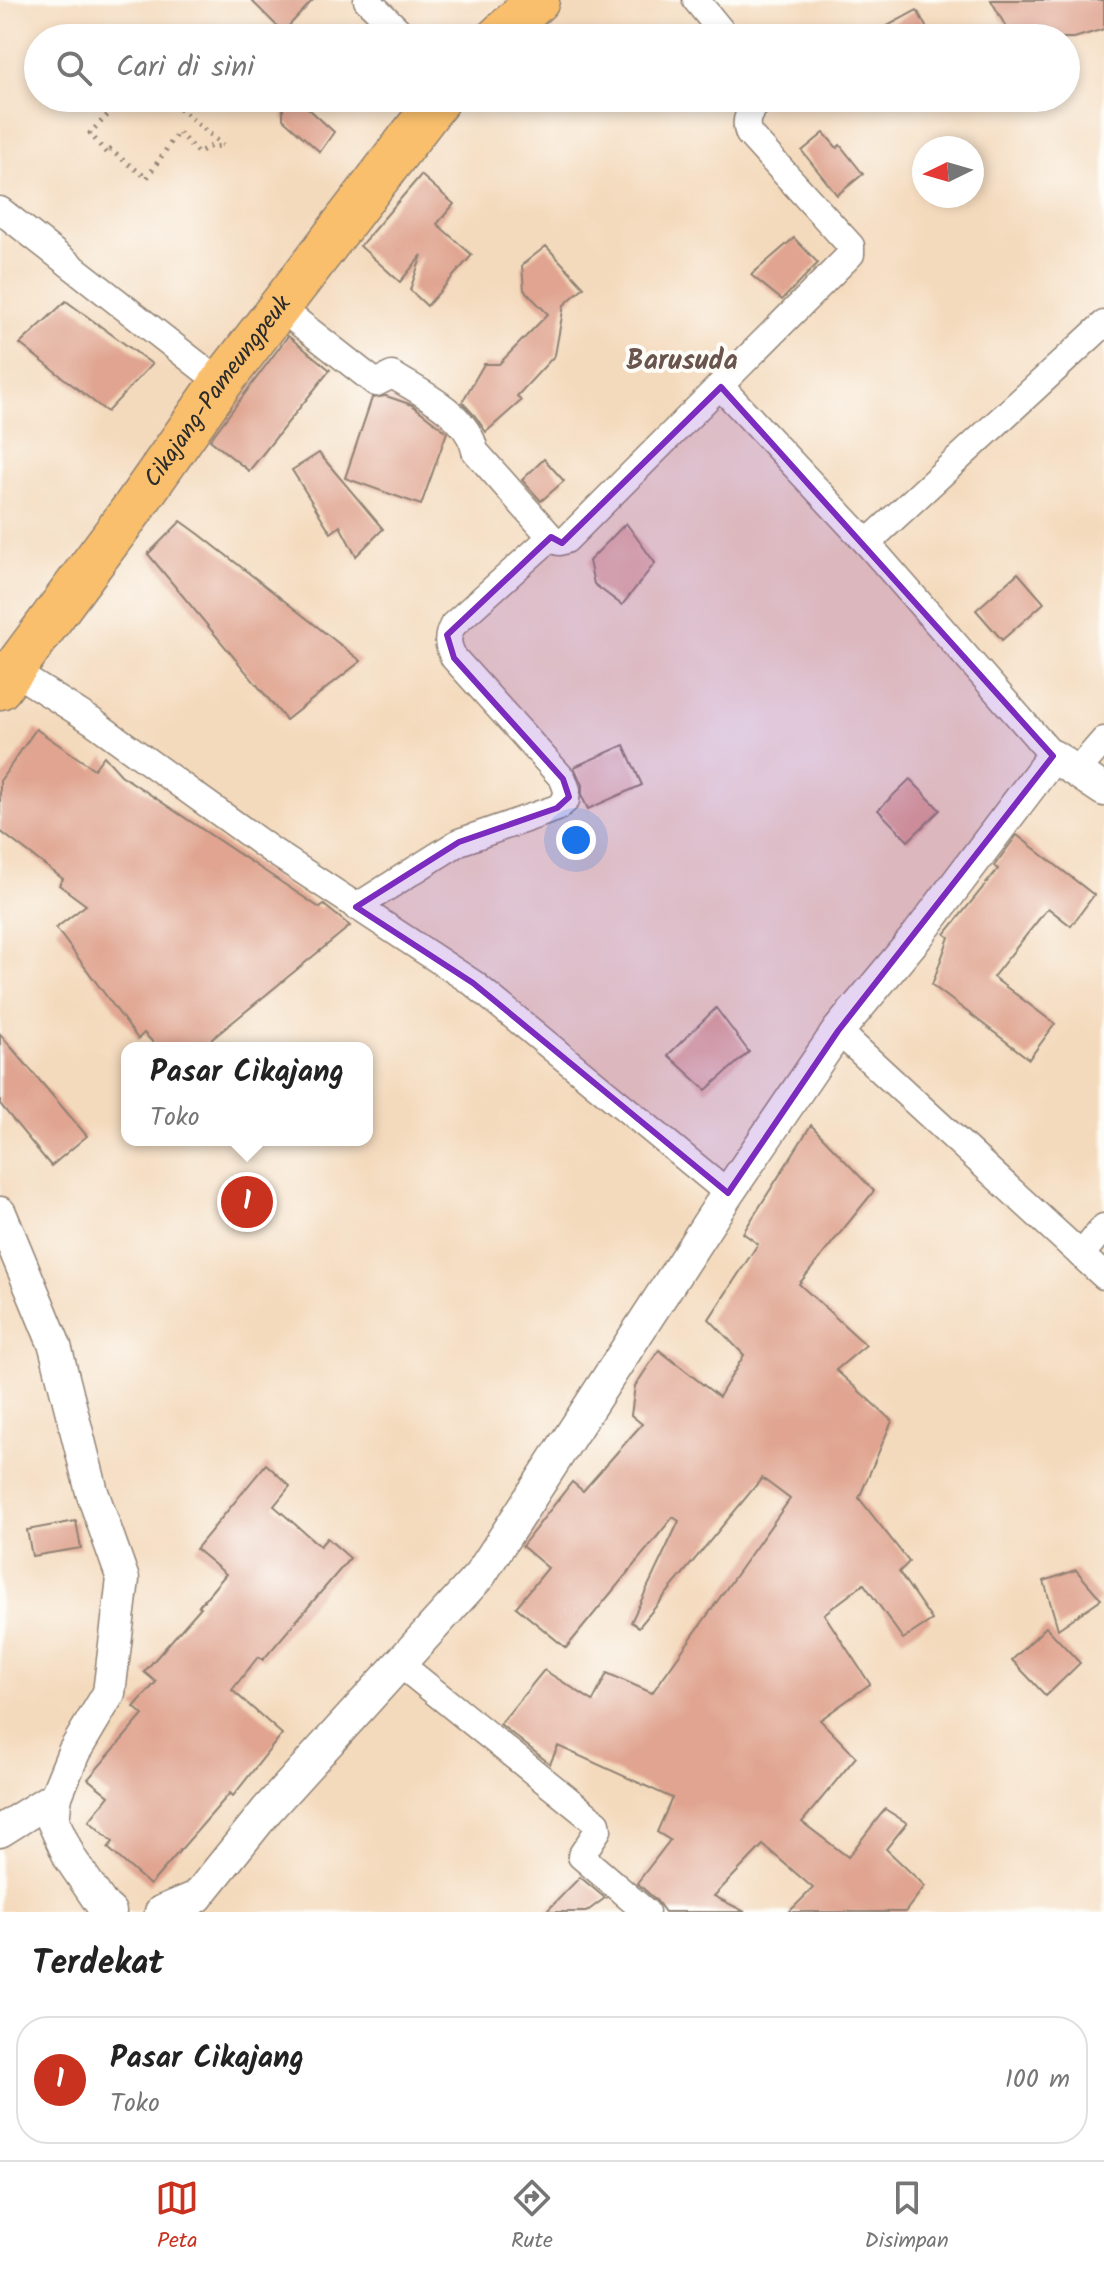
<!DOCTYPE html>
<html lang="id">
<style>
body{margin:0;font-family:Kalam,sans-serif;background:#f6f6f6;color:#222}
.compass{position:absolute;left:912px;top:136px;width:72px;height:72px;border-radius:50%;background:#fff;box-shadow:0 4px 12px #0003;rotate:265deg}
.you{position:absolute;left:576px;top:840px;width:28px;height:28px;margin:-20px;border:6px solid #fff;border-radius:50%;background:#1a73e8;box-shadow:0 0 0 12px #1a73e833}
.badge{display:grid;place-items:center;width:52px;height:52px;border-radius:50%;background:#c8321e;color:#fff;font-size:26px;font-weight:700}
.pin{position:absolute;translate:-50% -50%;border:4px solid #fff;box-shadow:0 2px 8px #0006}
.popup{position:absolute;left:121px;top:1042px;width:252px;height:104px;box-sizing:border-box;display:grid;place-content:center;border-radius:16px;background:#fff;filter:drop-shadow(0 2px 6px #0005);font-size:26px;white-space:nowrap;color:#767676}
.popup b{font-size:30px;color:#222}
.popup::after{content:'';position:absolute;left:50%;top:100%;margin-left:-16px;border:16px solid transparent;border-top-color:#fff}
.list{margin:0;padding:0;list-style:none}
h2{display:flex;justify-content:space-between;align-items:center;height:104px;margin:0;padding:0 32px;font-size:34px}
h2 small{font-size:26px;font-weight:400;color:#767676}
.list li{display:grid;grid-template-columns:52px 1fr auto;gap:24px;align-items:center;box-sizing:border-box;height:128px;margin:0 16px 16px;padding:0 16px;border:2px solid #e0e0e0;border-radius:32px}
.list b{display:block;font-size:30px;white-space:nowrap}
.list p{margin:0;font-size:26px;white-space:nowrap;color:#767676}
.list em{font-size:26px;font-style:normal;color:#767676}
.icon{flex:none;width:44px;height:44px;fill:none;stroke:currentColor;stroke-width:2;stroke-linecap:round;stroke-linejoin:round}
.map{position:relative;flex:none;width:1104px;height:1912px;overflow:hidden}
.search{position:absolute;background:#fff;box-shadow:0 4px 12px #0003;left:24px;right:24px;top:24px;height:88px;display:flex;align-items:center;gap:20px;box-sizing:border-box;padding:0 28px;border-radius:44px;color:#767676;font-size:30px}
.sheet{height:248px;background:#fff}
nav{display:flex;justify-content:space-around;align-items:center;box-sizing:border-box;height:112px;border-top:2px solid #e0e0e0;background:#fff;font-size:22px;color:#767676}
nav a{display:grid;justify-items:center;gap:4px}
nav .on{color:#c8321e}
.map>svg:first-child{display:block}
</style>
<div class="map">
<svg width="1104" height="1912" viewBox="0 0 1104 1912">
<rect width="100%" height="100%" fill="#fdfcf7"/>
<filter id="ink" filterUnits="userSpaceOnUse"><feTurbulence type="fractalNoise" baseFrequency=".0125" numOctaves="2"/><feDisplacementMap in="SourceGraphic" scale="16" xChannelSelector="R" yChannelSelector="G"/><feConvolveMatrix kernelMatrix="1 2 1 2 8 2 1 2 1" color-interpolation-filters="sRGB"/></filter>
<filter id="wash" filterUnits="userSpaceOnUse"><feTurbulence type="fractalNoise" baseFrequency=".006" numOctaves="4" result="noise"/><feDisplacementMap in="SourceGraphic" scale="32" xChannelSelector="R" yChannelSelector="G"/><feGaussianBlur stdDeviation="1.8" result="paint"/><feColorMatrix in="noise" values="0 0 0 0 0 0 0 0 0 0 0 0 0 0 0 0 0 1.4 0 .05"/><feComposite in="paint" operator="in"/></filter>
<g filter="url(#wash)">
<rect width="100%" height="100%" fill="#f4dabd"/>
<g id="blocks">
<g fill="#e0a490">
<polygon points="251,0 313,0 283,32"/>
<polygon points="991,0 1104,0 1104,29 1074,38 1012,38"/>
<polygon points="917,10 932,38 865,38"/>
<polygon points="291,98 297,98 334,132 320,152 283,119 283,107"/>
<polygon points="824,133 837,148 840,145 863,174 837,195 802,151"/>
<polygon points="421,175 454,204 437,224 472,255 427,306 410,290 422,255 400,282 360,246"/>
<polygon points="794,238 818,263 782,300 751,275"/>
<polygon points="546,246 584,287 564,305 555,355 517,396 521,401 486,432 475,416 462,402 484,364 499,364 548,314 524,290 522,265"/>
<polygon points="66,301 152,364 107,412 20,344"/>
<polygon points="288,336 330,370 249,471 210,440"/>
<polygon points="386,396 412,405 447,432 421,505 345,478 372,398"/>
<polygon points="319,453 383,529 356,556 340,526 331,533 292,470"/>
<polygon points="544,459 564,481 541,501 522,480"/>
<polygon points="181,521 199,534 361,661 286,720 148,554"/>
<polygon points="626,523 655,563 622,605 594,584 589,561"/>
<polygon points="1018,573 1044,603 1002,640 976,610"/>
<polygon points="36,729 94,769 104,756 121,775 320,908 324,905 350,926 201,1048 158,1048 144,1033 138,1039 56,928 86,905 59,885 63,879 0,831 0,781"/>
<polygon points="624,745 642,785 588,809 582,797 582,785 574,767"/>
<polygon points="910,779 940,810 908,841 878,810"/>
<polygon points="1017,835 1094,895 1071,926 1048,908 993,977 1055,1024 1029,1059 932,985 949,937 945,934 998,869 994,866"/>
<polygon points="716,1008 749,1052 706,1090 668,1055"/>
<polygon points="0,1034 87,1136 51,1166 0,1104"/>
<polygon points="811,1125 874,1191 799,1284 866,1345 836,1370 892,1421 859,1498 909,1562 899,1572 932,1620 903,1639 864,1584 824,1614 870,1684 820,1720 856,1757 802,1822 848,1857 885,1809 907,1823 886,1849 925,1886 905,1912 789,1912 813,1888 763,1845 714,1896 745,1912 665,1912 656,1900 637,1883 670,1840 657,1832 672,1798 558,1746 550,1764 500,1724 544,1670 593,1701 607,1673 652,1693 790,1499 762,1478 639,1627 631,1622 679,1521 673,1517 566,1648 516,1607 548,1568 522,1546 572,1482 583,1491 642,1424 631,1415 635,1386 659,1350 719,1397 744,1355 709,1319 758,1244 743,1233"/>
<polygon points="266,1464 290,1486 274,1506 320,1546 327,1538 350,1558 263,1660 258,1657 232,1690 282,1734 233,1796 230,1793 150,1885 108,1848 113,1842 89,1821 109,1796 88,1779 143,1715 134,1707 156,1682 144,1672 201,1607 199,1606 226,1574 196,1549"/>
<polygon points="76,1521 81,1548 32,1556 27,1530"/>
<polygon points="1076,1570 1101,1599 1058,1629 1044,1581"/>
<polygon points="1046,1627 1080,1663 1046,1696 1012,1660"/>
<polygon points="580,1877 605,1898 586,1912 546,1912"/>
</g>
</g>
</g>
<g filter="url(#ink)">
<use href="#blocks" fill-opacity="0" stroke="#908274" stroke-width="2"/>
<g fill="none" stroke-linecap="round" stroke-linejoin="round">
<g stroke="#908274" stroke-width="29">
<g id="minor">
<polyline points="367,0 406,38"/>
<polyline points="696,0 727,38"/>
<polyline points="0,210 221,383"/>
<path d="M279,307l97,76 16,-8c30,18 76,40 83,76l76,86"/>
<polyline points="721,387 867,543 1053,756"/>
<polyline points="867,543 1104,324"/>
<polyline points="13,671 92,721 271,850 473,983 728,1193"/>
<polyline points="1076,772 1104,740"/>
<path d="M356,907l103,-65 98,-34 9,-8 1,-10 -4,-11 -109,-121c-7,-13 -8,-20 -1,-33l98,-88 8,5 7,-2 285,-286v-8l-102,-112c-7,-16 3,-25 13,-36"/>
<polyline points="838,1031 1104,1276"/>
<polyline points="1081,1255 1104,1227"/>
<polyline points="400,1664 597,1823 598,1830 581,1856 646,1912"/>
</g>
</g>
<g stroke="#908274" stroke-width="35">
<g id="tertiary">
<polyline points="0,1213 55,1346 92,1492 123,1579 109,1693 74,1752 56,1796 53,1821 70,1858 102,1905 110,1912"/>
<polyline points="0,1831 56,1796"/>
<polyline points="161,1912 197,1897 267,1810 480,1575 728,1193 838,1031 918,935 1053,756 1104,790"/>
</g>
</g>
<g stroke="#908274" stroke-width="45">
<g id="primary">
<polyline points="497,38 538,0"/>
<path id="s1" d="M0,688l134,-181 87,-124 219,-285"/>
</g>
</g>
<g stroke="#908274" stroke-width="5" stroke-dasharray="2 6" stroke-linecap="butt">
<polyline points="124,98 90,133 107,154 110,150 147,178 178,132 198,153 208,147 224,146"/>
<polyline points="167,98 223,145"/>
</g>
<use href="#minor" stroke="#fff" stroke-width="26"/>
<use href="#tertiary" stroke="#fff" stroke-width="32"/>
<use href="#primary" stroke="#f9bf6d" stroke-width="42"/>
</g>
</g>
<path fill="#7b2cbf" fill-opacity="0.2" stroke="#7b2cbf" stroke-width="6" stroke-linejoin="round" d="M721,387l332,369 -215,275 -110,162 -255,-210 -117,-76 103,-65 98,-34 12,-11 -6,-18 -109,-121 -7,-23 104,-98 11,6z"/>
<g text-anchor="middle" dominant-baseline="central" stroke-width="8" stroke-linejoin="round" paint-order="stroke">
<g font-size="24" fill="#2b2b2b" stroke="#fdfcf7">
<text stroke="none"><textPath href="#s1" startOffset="368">Cikajang-Pameungpeuk</textPath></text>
</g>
<g font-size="28" font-weight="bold" fill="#6a554e" stroke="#fdfcf7">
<text x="682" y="361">Barusuda</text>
</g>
</g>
</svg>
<svg class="compass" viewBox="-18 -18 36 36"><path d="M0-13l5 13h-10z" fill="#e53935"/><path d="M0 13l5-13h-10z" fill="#767676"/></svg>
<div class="you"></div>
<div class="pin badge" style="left:247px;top:1202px">1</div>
<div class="popup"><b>Pasar Cikajang</b>Toko</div>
<div class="search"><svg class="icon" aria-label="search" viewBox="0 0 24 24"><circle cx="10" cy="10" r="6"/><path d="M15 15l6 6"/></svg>Cari di sini</div>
</div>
<section class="sheet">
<h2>Terdekat<small></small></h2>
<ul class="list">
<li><span class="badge">1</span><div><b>Pasar Cikajang</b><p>Toko</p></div><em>100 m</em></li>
</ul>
</section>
<nav>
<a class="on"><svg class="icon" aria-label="map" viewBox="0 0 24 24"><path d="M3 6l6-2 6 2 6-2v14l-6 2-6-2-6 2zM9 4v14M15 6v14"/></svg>Peta</a>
<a><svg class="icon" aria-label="directions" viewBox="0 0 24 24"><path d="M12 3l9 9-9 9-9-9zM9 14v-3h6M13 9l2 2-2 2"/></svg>Rute</a>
<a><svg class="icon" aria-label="saved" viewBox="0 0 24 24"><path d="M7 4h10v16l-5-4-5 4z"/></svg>Disimpan</a>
</nav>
